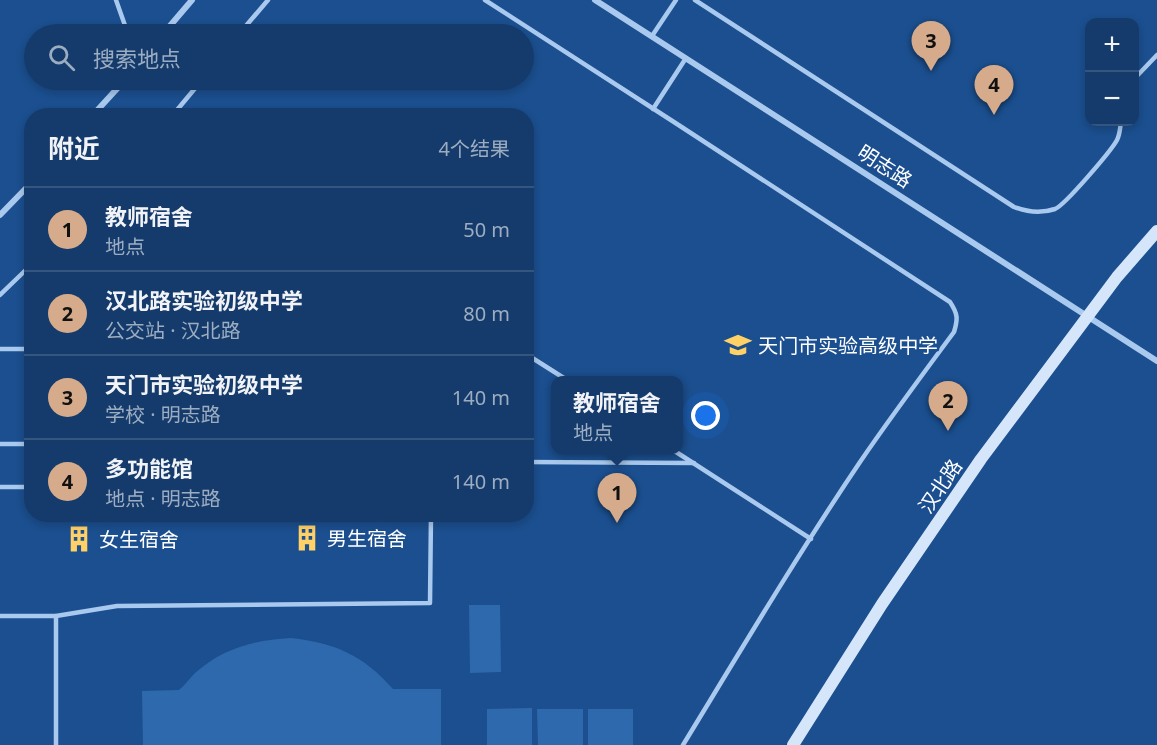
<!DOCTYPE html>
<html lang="zh">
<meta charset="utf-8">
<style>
body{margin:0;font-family:"Noto Sans","Noto Sans SC",sans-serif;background:#214673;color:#f1f3f6}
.controls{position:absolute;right:18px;top:18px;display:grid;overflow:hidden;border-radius:12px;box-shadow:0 3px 9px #0003}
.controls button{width:54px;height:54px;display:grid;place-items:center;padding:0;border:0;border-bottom:2px solid #33557e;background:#143b6b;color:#f1f3f6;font:30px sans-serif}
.you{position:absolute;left:706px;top:416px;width:21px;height:21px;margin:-15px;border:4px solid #fff;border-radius:50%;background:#1a73e8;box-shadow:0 0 0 9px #1a73e833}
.badge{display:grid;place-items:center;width:39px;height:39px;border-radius:50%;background:#d6ab8b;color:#111;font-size:20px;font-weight:700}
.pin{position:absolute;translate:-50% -50px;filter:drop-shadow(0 2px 3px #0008)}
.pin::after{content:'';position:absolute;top:32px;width:21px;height:18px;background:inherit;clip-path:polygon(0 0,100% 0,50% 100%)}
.popup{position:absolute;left:551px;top:376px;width:132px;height:78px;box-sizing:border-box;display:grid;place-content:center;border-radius:12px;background:#143b6b;filter:drop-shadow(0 2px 4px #0005);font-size:20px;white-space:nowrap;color:#9dadc1}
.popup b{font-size:22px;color:#f1f3f6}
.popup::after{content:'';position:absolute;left:50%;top:100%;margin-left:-12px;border:12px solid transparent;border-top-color:#143b6b}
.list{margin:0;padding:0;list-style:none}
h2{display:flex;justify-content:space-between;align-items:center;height:78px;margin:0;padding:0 24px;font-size:26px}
h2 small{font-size:20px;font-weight:400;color:#9dadc1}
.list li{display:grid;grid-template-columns:39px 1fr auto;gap:18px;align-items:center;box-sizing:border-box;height:84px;padding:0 24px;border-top:2px solid #33557e}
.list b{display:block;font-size:22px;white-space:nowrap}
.list p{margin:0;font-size:20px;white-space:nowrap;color:#9dadc1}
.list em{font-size:20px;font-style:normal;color:#9dadc1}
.icon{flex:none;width:33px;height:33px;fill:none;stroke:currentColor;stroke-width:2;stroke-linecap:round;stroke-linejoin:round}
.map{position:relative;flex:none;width:1157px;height:745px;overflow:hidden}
.search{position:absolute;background:#143b6b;box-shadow:0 3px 9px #0003;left:24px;top:24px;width:510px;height:66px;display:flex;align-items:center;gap:15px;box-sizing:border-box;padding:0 21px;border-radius:33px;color:#9dadc1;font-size:22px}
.panel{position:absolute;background:#143b6b;box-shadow:0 3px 9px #0003;left:24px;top:108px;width:510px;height:414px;border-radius:24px}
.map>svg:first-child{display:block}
</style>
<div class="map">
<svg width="1157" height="745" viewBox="0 0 1157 745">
<rect width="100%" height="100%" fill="#1b4f8f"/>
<g fill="#2e69ad">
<polygon points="469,605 500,605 501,672 470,673"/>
<path d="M291,638c44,5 72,17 102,51h48v56h-298l-1,-54 37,-1c6,-5 11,-12 16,-17 28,-25 60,-33 96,-35z"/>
<polygon points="532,708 532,745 487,745 487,709"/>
<polygon points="537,709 583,709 583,745 538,745"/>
<rect x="588" y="709" width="45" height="36"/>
</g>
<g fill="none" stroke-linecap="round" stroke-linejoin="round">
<g stroke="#a9c9ee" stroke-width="4.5">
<polyline points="116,0 128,34"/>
<path d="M485,0l192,124 273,178c8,12 8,17 4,30 -32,43 -64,86 -94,130 -62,92 -119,188 -177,283"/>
<path d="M695,0l319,207c13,5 26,7 41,2 10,-4 56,-58 62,-69 3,-6 3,-12 4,-18"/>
<polyline points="239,34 268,0"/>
<polyline points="652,36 676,0"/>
<polyline points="1134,79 1157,55"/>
<polyline points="653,109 686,58"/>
<polyline points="172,116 202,80"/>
<polyline points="0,295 32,264"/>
<polyline points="0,349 32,349"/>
<polyline points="526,354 567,380"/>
<polyline points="0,444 32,444"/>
<polyline points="673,450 811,539"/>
<polyline points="526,462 694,463"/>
<polyline points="0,487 32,487"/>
<polyline points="0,616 56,616"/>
<polyline points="56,745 56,616 117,606 430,603 431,514"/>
</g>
<g stroke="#a9c9ee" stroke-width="6">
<polyline points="595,0 1157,361"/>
<polyline points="163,34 192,0"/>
<polyline points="92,116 125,80"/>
<polyline points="0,215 32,182"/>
</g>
<polyline stroke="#d6e6fa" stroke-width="12" points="793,745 882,604 981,459 1117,277 1157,231"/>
</g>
<defs>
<g id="school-bare" transform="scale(2.07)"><path d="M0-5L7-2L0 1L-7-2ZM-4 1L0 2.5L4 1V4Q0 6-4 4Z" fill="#ffd166" stroke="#1b4f8f" stroke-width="2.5" paint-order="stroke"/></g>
<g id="building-bare" transform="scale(2.07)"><path d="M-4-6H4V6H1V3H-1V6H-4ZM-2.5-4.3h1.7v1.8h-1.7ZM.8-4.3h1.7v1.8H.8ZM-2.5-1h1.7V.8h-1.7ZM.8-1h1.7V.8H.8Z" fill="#ffd166" stroke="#1b4f8f" stroke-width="2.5" paint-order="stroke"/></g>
</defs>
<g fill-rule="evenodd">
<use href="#school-bare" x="738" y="345"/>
<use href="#building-bare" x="307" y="538"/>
<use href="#building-bare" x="79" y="539"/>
</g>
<g text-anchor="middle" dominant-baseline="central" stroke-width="5" stroke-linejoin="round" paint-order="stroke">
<g font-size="20" fill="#fff" stroke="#1b4f8f">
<text transform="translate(885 166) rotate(33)">明志路</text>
<text transform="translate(940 486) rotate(-56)">汉北路</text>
</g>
<g font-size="20" fill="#fff" stroke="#1b4f8f" text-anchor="start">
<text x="758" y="345">天门市实验高级中学</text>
<text x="327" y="538">男生宿舍</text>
<text x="99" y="539">女生宿舍</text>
</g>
</g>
</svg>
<div class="controls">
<button>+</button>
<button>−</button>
</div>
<div class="you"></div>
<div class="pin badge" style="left:617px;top:523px">1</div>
<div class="popup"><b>教师宿舍</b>地点</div>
<div class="pin badge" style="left:948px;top:431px">2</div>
<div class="pin badge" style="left:931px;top:71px">3</div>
<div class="pin badge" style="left:994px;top:115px">4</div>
<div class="search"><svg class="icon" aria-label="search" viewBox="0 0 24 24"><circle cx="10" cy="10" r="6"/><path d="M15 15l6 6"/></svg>搜索地点</div>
<section class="panel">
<h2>附近<small>4个结果</small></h2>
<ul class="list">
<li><span class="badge">1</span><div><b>教师宿舍</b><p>地点</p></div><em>50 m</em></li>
<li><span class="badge">2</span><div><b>汉北路实验初级中学</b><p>公交站 · 汉北路</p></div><em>80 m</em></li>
<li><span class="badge">3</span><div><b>天门市实验初级中学</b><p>学校 · 明志路</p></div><em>140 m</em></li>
<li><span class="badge">4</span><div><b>多功能馆</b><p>地点 · 明志路</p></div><em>140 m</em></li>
</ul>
</section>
</div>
